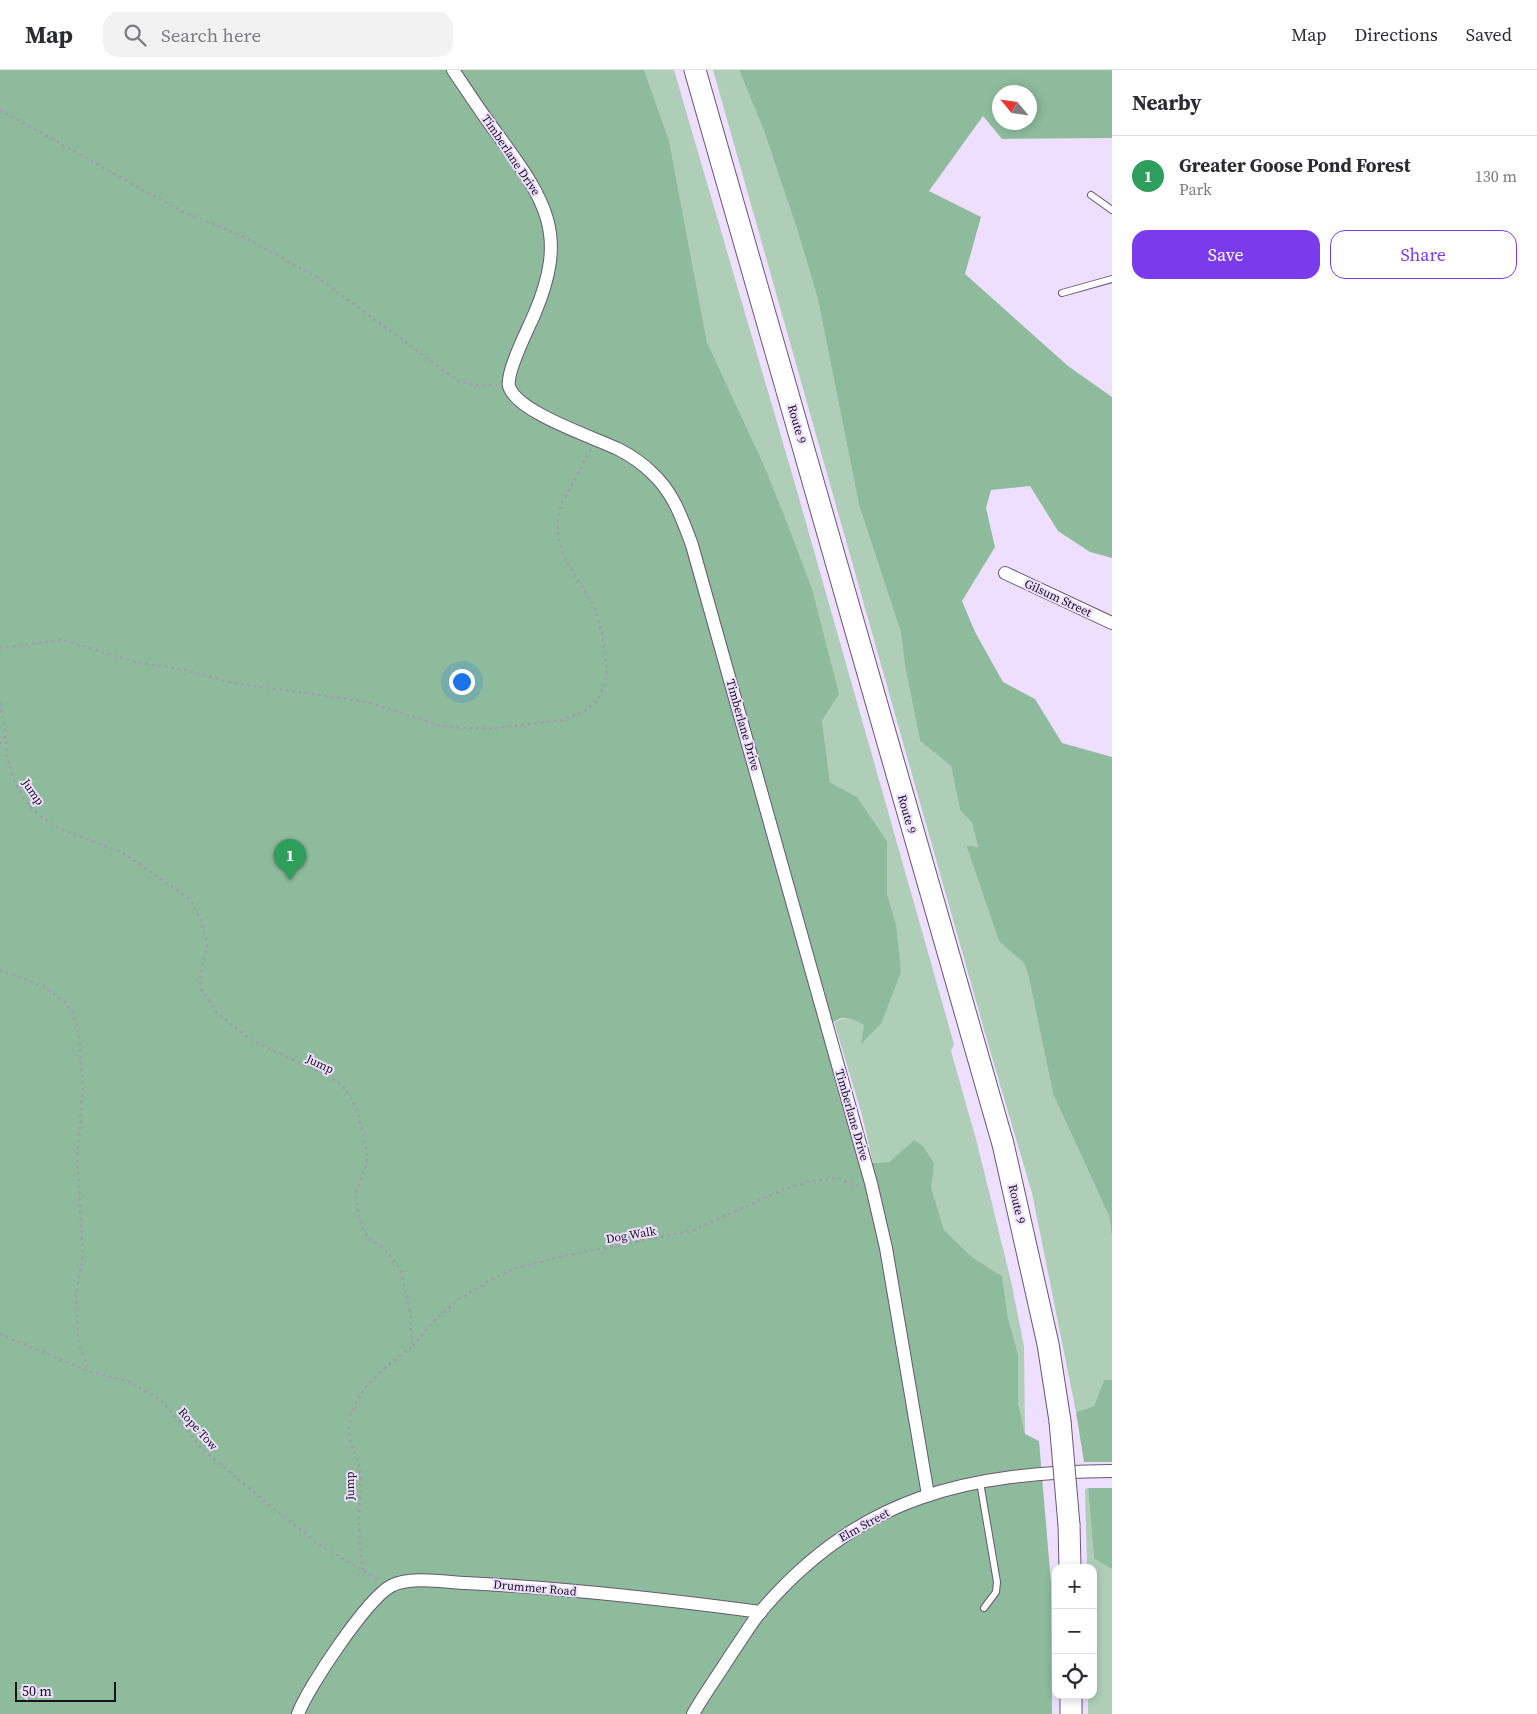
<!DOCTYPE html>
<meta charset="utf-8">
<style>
body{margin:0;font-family:"Source Serif 4",serif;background:#f2f2f3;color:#2b2b33}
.controls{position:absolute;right:15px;bottom:15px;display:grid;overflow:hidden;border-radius:10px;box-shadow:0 2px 8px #0003}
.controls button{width:45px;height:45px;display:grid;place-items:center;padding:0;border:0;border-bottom:1px solid #e1e1e2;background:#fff;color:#2b2b33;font:25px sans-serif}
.compass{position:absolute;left:992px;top:15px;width:45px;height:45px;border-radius:50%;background:#fff;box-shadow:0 2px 8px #0003;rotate:299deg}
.scale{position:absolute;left:15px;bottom:12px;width:101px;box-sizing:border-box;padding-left:5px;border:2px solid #17121c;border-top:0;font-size:14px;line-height:18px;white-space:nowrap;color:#17121c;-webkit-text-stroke:4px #efdfff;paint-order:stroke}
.you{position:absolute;left:461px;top:611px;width:18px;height:18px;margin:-12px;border:4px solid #fff;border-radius:50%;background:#1a73e8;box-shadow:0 0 0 8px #1a73e833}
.badge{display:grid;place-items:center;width:32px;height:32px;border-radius:50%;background:#7c3aed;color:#fff;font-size:16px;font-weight:700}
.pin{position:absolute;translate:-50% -41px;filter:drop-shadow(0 1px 2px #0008)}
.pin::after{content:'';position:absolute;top:26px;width:18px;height:15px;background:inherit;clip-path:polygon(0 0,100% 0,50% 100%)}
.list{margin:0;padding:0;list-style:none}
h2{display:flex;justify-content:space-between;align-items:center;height:65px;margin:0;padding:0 20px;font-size:21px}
h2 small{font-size:16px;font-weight:400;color:#7c7c81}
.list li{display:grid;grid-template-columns:32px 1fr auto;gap:15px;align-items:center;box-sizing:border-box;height:80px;padding:0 20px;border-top:1px solid #e1e1e2}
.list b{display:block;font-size:19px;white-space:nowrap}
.list p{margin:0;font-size:16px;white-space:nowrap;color:#7c7c81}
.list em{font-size:16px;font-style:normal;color:#7c7c81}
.actions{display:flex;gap:10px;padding:15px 20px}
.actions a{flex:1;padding:11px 0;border:1px solid #7c3aed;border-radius:15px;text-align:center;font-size:18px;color:#7c3aed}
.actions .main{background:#7c3aed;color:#fff}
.icon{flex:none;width:28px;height:28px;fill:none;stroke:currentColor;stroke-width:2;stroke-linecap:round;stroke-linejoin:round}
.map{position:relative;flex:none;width:1112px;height:1644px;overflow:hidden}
header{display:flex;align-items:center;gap:30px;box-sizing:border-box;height:70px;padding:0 25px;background:#fff;border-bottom:1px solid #e1e1e2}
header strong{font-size:24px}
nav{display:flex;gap:28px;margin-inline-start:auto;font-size:18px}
.search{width:350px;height:45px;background:#f2f2f3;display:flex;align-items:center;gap:12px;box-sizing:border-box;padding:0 18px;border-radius:15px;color:#7c7c81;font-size:19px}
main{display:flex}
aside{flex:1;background:#fff}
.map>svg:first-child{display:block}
</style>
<header>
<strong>Map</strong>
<div class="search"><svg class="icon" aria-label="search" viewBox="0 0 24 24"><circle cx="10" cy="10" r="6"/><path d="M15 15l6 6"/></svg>Search here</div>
<nav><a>Map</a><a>Directions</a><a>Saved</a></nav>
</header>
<main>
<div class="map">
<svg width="1112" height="1644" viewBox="0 0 1112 1644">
<rect width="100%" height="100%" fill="#efdfff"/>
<g fill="#afceb8">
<polygon points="644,0 674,0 795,414 954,974 951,981 977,1073 1011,1211 1024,1276 1025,1364 1018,1332 1018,1284 1008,1247 1002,1206 972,1187 944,1160 914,1070 889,1092 873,1093 862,1045 834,952 848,947 864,955 862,973 896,854 887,824 887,771 857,727 830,712 822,650 812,519 764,395 707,272 669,70"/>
<polygon points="713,0 739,0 764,61 798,162 818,230 859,435 901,563 905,596 920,671 951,696 960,740 972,753 978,777 966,775 999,870 1024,893 1029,908 1053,1024 1109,1146 1112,1168 1112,1310 1104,1311 1094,1336 1076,1342 1032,1123 991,984"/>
<polygon points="1088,1418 1094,1489 1112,1499 1112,1644 1088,1644 1088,1625 1093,1625 1093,1498 1087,1498 1085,1419"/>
</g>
<g fill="#8ebb9c" fill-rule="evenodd">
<path d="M0,0h644l25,70 38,202 57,123 27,68 21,56 27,105 -17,26 8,62 27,15 30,44v53l9,30 5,48 -20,52 -20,20 3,-19c-22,-11 -20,-9 -40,3l36,136 29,-2 25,-22 9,6 11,18 -3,24 13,42 28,27 30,19 6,41 10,37v48l7,32 14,7 12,142 1,131h-1052z"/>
<path d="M739,0h373v68l-110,1 -19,-23 -54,75 52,26 -16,57 103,92 44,31v161l-22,-6 -32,-21 -28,-45 -39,4 -5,18 9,39 -33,54 13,31 28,50 32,17 27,44 50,14v481l-3,-22 -56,-122 -24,-116 -5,-15 -25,-22 -33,-96 12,2 -6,-24 -12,-13 -9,-44 -31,-25 -15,-75 -4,-33 -42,-128 -41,-205 -20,-68 -34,-101zM1030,22v30h-31v-30z"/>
<polygon points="1104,1310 1112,1310 1112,1392 1084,1392 1076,1342 1094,1336"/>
<polygon points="1088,1418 1112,1418 1112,1499 1094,1489"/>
</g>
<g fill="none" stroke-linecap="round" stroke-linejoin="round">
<g stroke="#665873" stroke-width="8">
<g id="service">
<polyline points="1091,125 1112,140"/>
<polyline points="1062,223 1112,209"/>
<polyline points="980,1412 997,1512 996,1522 984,1538"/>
</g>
</g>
<g stroke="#665873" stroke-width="14">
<g id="minor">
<path d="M453,0c15,22 29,44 45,65 48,66 71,99 36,180 -6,14 -28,57 -25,71 7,26 84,51 109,63 12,6 24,14 34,24 21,19 30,45 40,72l179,638 15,65 42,247"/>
<polyline points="1005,503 1112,553"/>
<path d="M298,1644c10,-27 69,-115 93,-128 19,-10 54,-4 75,-3 98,5 197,16 295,29"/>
<path d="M693,1644c12,-21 26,-40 39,-61 10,-14 19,-30 30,-43 97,-114 207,-138 350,-139"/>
</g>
</g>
<g stroke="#665873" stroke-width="23">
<g id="trunk">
<polyline points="695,0 1003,1074 1048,1274 1060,1351"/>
<polyline points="1069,1455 1070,1498"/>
<polyline points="1071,1644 1071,1625"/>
</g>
</g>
<g stroke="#a498b0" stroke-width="2.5" stroke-dasharray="2.5 4" stroke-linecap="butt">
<polyline points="0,40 181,141 242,166 320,209 458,311 473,315 497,315"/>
<polyline points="0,578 63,570 136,592 185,600 233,613 368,632 441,656 489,659 562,650 583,642 597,631 604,617 607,602 602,563 595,538 566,491 558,468 557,453 562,433 591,379"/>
<path d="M0,633l6,33 1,20 8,27 11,19 15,15 17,11 65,25 57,39 11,9 10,19 6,24 -7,35 1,10 16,23 32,27 79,37 14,9 5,7 10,17 10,43 -1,14 -10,26 2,25 8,18 23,18 12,18 9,40 2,36c-29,21 -68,50 -62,91 2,11 8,22 10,33 2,17 -2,36 -1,53 0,16 2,31 4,46"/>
<polyline points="0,674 5,667"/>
<polyline points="0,900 44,917 65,932 73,943 79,965 83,1017 77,1087 83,1185 76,1225 78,1269 88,1301"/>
<polyline points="0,1264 88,1301 130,1312 162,1331 202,1379 256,1424 321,1476 378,1509"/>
<polyline points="413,1276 433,1252 459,1229 485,1213 513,1199 559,1187 692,1161 782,1120 810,1111 837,1108 854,1115 858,1115"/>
</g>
<use href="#service" stroke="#fff" stroke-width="6"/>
<use href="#minor" stroke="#fff" stroke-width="12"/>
<use href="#trunk" stroke="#fff" stroke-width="21"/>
<g stroke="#665873" stroke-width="23" stroke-linecap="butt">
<polyline id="trunk-bridge" points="1060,1351 1069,1455"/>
</g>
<use href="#trunk-bridge" stroke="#fff" stroke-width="21"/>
</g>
<g text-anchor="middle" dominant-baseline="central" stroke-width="4" stroke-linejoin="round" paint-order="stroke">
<g font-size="12" fill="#17121c" stroke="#efdfff">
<text transform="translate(511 85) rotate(56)">Timberlane Drive</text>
<text transform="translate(797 354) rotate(74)">Route 9</text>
<text transform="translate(1058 528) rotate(25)">Gilsum Street</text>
<text transform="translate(743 655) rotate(74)">Timberlane Drive</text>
<text transform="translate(33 722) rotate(55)">Jump</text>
<text transform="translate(907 744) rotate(74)">Route 9</text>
<text transform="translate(320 994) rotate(25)">Jump</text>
<text transform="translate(852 1045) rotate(74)">Timberlane Drive</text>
<text transform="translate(1017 1134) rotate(77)">Route 9</text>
<text transform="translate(631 1165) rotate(-10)">Dog Walk</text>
<text transform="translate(198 1359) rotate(48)">Rope Tow</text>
<text transform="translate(350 1416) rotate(-91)">Jump</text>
<text transform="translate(864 1455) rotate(-29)">Elm Street</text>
<text transform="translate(535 1518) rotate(5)">Drummer Road</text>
</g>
</g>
</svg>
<div class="controls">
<button>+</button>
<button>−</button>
<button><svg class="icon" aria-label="locate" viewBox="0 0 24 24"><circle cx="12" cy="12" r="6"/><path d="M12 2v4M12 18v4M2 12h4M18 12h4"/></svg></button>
</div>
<svg class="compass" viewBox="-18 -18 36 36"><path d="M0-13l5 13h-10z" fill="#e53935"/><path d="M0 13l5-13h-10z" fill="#7c7c81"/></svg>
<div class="scale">50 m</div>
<div class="you"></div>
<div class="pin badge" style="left:290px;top:810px;background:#2e9e5b">1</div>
</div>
<aside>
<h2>Nearby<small></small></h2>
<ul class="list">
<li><span class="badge" style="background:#2e9e5b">1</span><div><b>Greater Goose Pond Forest</b><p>Park</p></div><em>130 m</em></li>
</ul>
<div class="actions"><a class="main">Save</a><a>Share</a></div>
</aside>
</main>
